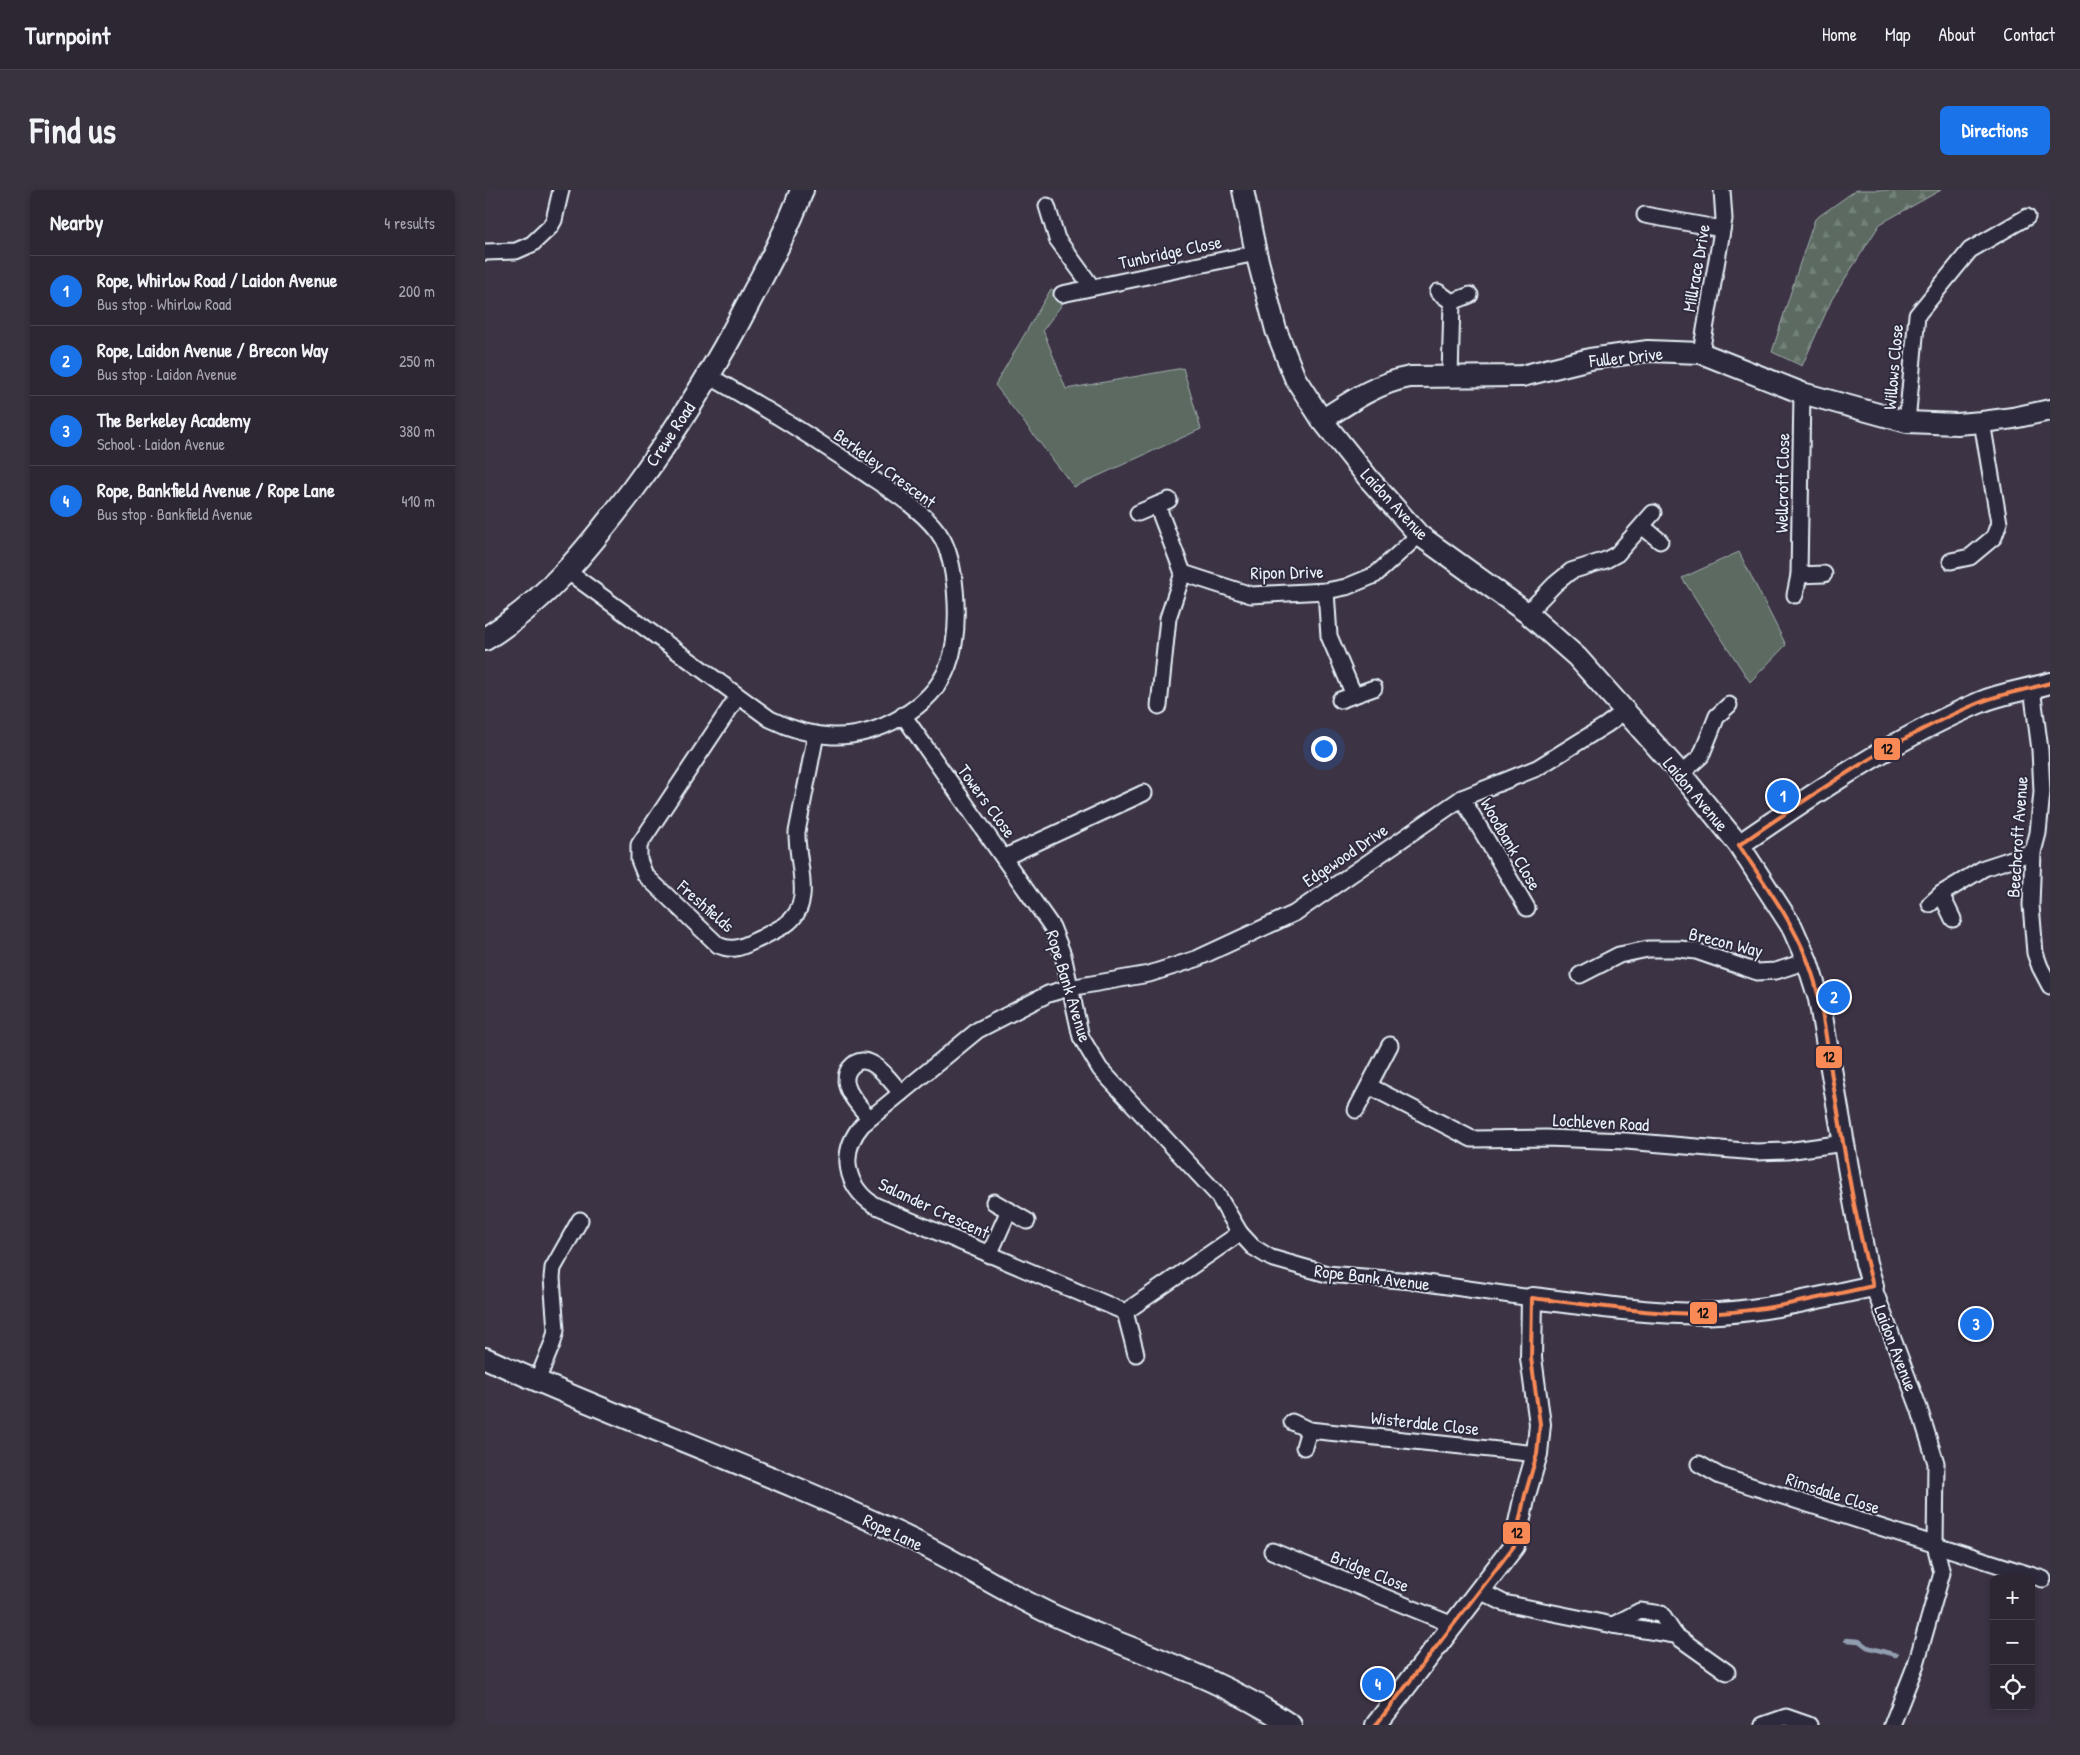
<!DOCTYPE html>
<meta charset="utf-8">
<style>
body{margin:0;font-family:"Patrick Hand",sans-serif;background:#39323f;color:#f1f3f6}
.controls{position:absolute;right:15px;bottom:15px;display:grid;overflow:hidden;border-radius:8px;box-shadow:0 2px 8px #0003}
.controls button{width:45px;height:45px;display:grid;place-items:center;padding:0;border:0;border-bottom:1px solid #48434e;background:#2d2633;color:#f1f3f6;font:25px sans-serif}
.you{position:absolute;left:838px;top:558px;width:18px;height:18px;margin:-12px;border:4px solid #fff;border-radius:50%;background:#1a73e8;box-shadow:0 0 0 8px #1a73e833}
.badge{display:grid;place-items:center;width:32px;height:32px;border-radius:50%;background:#1a73e8;color:#fff;font-size:16px;font-weight:700}
.pin{position:absolute;translate:-50% -50%;border:2px solid #fff;box-shadow:0 1px 5px #0006}
.list{margin:0;padding:0;list-style:none}
h2{display:flex;justify-content:space-between;align-items:center;height:65px;margin:0;padding:0 20px;font-size:21px}
h2 small{font-size:16px;font-weight:400;color:#a7a5ac}
.list li{display:grid;grid-template-columns:32px 1fr auto;gap:15px;align-items:center;box-sizing:border-box;height:70px;padding:0 20px;border-top:1px solid #48434e}
.list b{display:block;font-size:19px;white-space:nowrap}
.list p{margin:0;font-size:16px;white-space:nowrap;color:#a7a5ac}
.list em{font-size:16px;font-style:normal;color:#a7a5ac}
.icon{flex:none;width:28px;height:28px;fill:none;stroke:currentColor;stroke-width:2;stroke-linecap:round;stroke-linejoin:round}
.map{position:relative;flex:none;width:1565px;height:1535px;overflow:hidden;border-radius:8px}
header{display:flex;align-items:center;gap:30px;box-sizing:border-box;height:70px;padding:0 25px;background:#2d2633;border-bottom:1px solid #48434e}
header strong{font-size:24px}
nav{display:flex;gap:28px;margin-inline-start:auto;font-size:18px}
.intro{display:flex;align-items:center;justify-content:space-between;box-sizing:border-box;height:120px;padding:0 30px}
h1{margin:0;font-size:35px}
.button{padding:12px 22px;border-radius:8px;background:#1a73e8;color:#fff;font-size:18px;font-weight:700}
main{display:flex;gap:30px;padding:0 30px}
aside{flex:1;background:#2d2633;border-radius:8px;box-shadow:0 2px 8px #0003}
.map>svg:first-child{display:block}
</style>
<header>
<strong>Turnpoint</strong>
<nav><a>Home</a><a>Map</a><a>About</a><a>Contact</a></nav>
</header>
<div class="intro"><h1>Find us</h1><a class="button">Directions</a></div>
<main>
<aside>
<h2>Nearby<small>4 results</small></h2>
<ul class="list">
<li><span class="badge">1</span><div><b>Rope, Whirlow Road / Laidon Avenue</b><p>Bus stop · Whirlow Road</p></div><em>200 m</em></li>
<li><span class="badge">2</span><div><b>Rope, Laidon Avenue / Brecon Way</b><p>Bus stop · Laidon Avenue</p></div><em>250 m</em></li>
<li><span class="badge">3</span><div><b>The Berkeley Academy</b><p>School · Laidon Avenue</p></div><em>380 m</em></li>
<li><span class="badge">4</span><div><b>Rope, Bankfield Avenue / Rope Lane</b><p>Bus stop · Bankfield Avenue</p></div><em>410 m</em></li>
</ul>
</aside>
<div class="map">
<svg width="1565" height="1535" viewBox="0 0 1565 1535">
<defs>
<pattern id="forest-firs" width="22" height="20" patternUnits="userSpaceOnUse" patternTransform="scale(1.25)"><rect width="22" height="20" fill="#5c6b62"/><path d="M5 1l3.5 6h-7zM16 11l3.5 6h-7z" fill="#738179"/></pattern>
</defs>
<rect width="100%" height="100%" fill="#3c3344"/>
<filter id="ink" filterUnits="userSpaceOnUse"><feTurbulence type="fractalNoise" baseFrequency=".02" numOctaves="2"/><feDisplacementMap in="SourceGraphic" scale="10" xChannelSelector="R" yChannelSelector="G"/><feConvolveMatrix kernelMatrix="1 2 1 2 8 2 1 2 1" color-interpolation-filters="sRGB"/></filter>
<g filter="url(#ink)">
<polygon fill="url(#forest-firs)" stroke="#a2aead" points="1371,0 1456,0 1395,34 1347,109 1317,176 1287,162 1314,76 1330,29"/>
<g fill="#5c6b62" stroke="#a2aead">
<polygon points="566,99 581,109 558,140 581,199 698,178 716,239 589,297 510,195"/>
<polygon points="1254,362 1301,455 1265,492 1197,388"/>
</g>
<g fill="none" stroke-linecap="round" stroke-linejoin="round">
<polyline stroke="#909eb0" stroke-width="4.5" points="1361,1450 1374,1451 1382,1457 1411,1465"/>
<g stroke="#e8f1f8" stroke-width="19">
<g id="street">
<polyline points="562,16 572,49 607,97"/>
<polyline points="1160,25 1237,39"/>
<polyline points="0,62 31,61 47,54 65,37 69,30 76,0"/>
<polyline points="953,102 967,112 965,187"/>
<polyline points="577,104 771,63"/>
<polyline points="967,112 985,105"/>
<polyline points="1216,163 1239,29 1237,0"/>
<polyline points="1422,232 1432,125 1485,60 1542,27"/>
<polyline points="684,310 672,315 698,383 766,405 841,401 861,397 890,385 934,345"/>
<polyline points="653,323 672,315"/>
<polyline points="1157,336 1175,351"/>
<polyline points="1466,371 1485,367 1509,347 1514,333 1497,232"/>
<path d="M82,381l203,148c20,10 40,16 62,17 44,2 100,-28 116,-70 8,-20 9,-43 8,-64 -1,-20 -4,-44 -13,-62 -14,-26 -50,-48 -74,-64 -52,-36 -105,-69 -160,-100"/>
<polyline points="1314,385 1339,384"/>
<polyline points="841,401 844,446 869,505"/>
<polyline points="1310,405 1314,385 1317,203"/>
<polyline points="1042,423 1070,394 1086,381 1121,370 1132,364 1168,323"/>
<polyline points="1547,498 1555,560 1557,602 1553,643 1548,662 1546,715 1550,763 1555,777 1565,796"/>
<path d="M253,506l-99,149v15l6,15 73,70c17,8 27,0 43,-7 7,-4 16,-8 24,-13 31,-21 11,-61 12,-93l19,-98"/>
<polyline points="855,510 889,498"/>
<polyline points="674,516 683,428 698,383"/>
<polyline points="418,525 567,737 578,765 596,847 615,879 732,1004 755,1043 768,1057 786,1068 842,1084 927,1091 1047,1108"/>
<polyline points="1196,584 1216,566 1232,526 1244,515"/>
<polyline points="977,608 1042,718"/>
<polyline points="520,667 659,603"/>
<polyline points="1456,704 1468,729"/>
<polyline points="1445,714 1456,704 1499,678 1548,662"/>
<polyline points="1095,785 1134,765 1163,759 1195,759 1211,761 1272,782 1291,781 1322,771"/>
<polyline points="884,896 987,949 1061,948 1141,951 1271,962 1302,961 1359,953"/>
<polyline points="871,920 905,855"/>
<path d="M384,928c-7,-9 -19,-21 -22,-32 -2,-6 -1,-13 3,-18 18,-22 40,13 51,25"/>
<polyline points="509,1012 542,1031"/>
<path d="M755,1043l-115,79 -251,-107c-29,-19 -35,-53 -12,-80l116,-95 70,-36 21,-6 80,-14 47,-15 99,-46 167,-115 75,-30 69,-43 19,-14"/>
<polyline points="504,1065 524,1020"/>
<polyline points="1388,1096 1434,1218 1451,1273 1450,1355 1457,1383 1431,1474 1407,1535"/>
<polyline points="640,1122 651,1164"/>
<polyline points="52,1191 68,1152 71,1140 67,1088 68,1078 95,1030"/>
<polyline points="807,1232 824,1240 1052,1264"/>
<polyline points="819,1257 824,1240"/>
<polyline points="1214,1274 1235,1286 1558,1389"/>
<polyline points="787,1361 968,1435"/>
<polyline points="995,1401 1019,1413 1128,1435 1190,1445 1242,1482"/>
<polyline points="1128,1435 1155,1421 1176,1424 1190,1445"/>
<polyline points="1278,1535 1301,1527 1324,1535"/>
</g>
</g>
<g stroke="#e8f1f8" stroke-width="24">
<g id="secondary">
<path d="M758,0l13,63 20,77 19,48 27,42 47,59 50,56 108,78 50,44 104,117 58,71 53,82 15,34 12,38 34,197 13,67 7,23c-51,11 -102,24 -154,27 -62,3 -126,-8 -187,-15l-1,60 9,66 -3,30 -12,41 -11,51 -138,179"/>
<path d="M837,230c28,-18 55,-37 88,-43l112,-1 68,-17 58,-8 53,2 101,40 105,29 50,2 25,-2 31,-4 37,-8"/>
<path d="M1254,655c77,-53 155,-106 242,-143 22,-9 46,-12 69,-19"/>
<path d="M0,1168c142,64 290,116 430,183 47,23 91,52 138,74 80,36 164,61 238,110"/>
</g>
</g>
<g stroke="#e8f1f8" stroke-width="26">
<path id="primary" d="M0,449c62,-39 102,-89 146,-147 46,-62 86,-127 121,-196 18,-34 37,-70 50,-106"/>
</g>
<use href="#street" stroke="#2f2a3d" stroke-width="15"/>
<use href="#secondary" stroke="#2f2a3d" stroke-width="20"/>
<use href="#primary" stroke="#2f2a3d" stroke-width="22"/>
<g stroke="#2f2a3d" stroke-width="8">
<g id="bus-1">
<path d="M1254,655c24,37 52,73 68,114 15,37 19,79 25,118 12,70 22,140 41,209"/>
<path d="M1254,655c77,-53 155,-107 242,-143 22,-9 46,-12 69,-19"/>
<path d="M1047,1108c62,7 124,18 187,15 52,-3 103,-16 154,-27"/>
<polyline points="891,1535 1029,1356 1040,1305 1052,1264 1055,1234 1046,1168 1047,1108"/>
</g>
</g>
<use href="#bus-1" stroke="#f98a56" stroke-width="4"/>
</g>
</g>
<g text-anchor="middle" dominant-baseline="central" stroke-width="4" stroke-linejoin="round" paint-order="stroke">
<g font-size="18" fill="#e8f1f8" stroke="#2f2a3d">
<text transform="translate(685 62) rotate(-12)">Tunbridge Close</text>
<text transform="translate(1211 78) rotate(-80)">Millrace Drive</text>
<text transform="translate(1141 167) rotate(-6)">Fuller Drive</text>
<text transform="translate(1408 177) rotate(-85)">Willows Close</text>
<text transform="translate(185 244) rotate(-56)">Crewe Road</text>
<text transform="translate(400 278) rotate(36)">Berkeley Crescent</text>
<text transform="translate(1297 293) rotate(-89)">Wellcroft Close</text>
<text transform="translate(910 314) rotate(47)">Laidon Avenue</text>
<text transform="translate(802 382) rotate(-1)">Ripon Drive</text>
<text transform="translate(1211 604) rotate(50)">Laidon Avenue</text>
<text transform="translate(502 611) rotate(54)">Towers Close</text>
<text transform="translate(1532 647) rotate(-86)">Beechcroft Avenue</text>
<text transform="translate(1026 654) rotate(60)">Woodbank Close</text>
<text transform="translate(860 665) rotate(-34)">Edgewood Drive</text>
<text transform="translate(221 716) rotate(41)">Freshfields</text>
<text transform="translate(1241 752) rotate(14)">Brecon Way</text>
<text transform="translate(584 796) rotate(73)">Rope Bank Avenue</text>
<text transform="translate(1116 932) rotate(3)">Lochleven Road</text>
<text transform="translate(449 1018) rotate(25)">Salander Crescent</text>
<text transform="translate(887 1087) rotate(7)">Rope Bank Avenue</text>
<text transform="translate(1411 1158) rotate(69)">Laidon Avenue</text>
<text transform="translate(940 1233) rotate(6)">Wisterdale Close</text>
<text transform="translate(1348 1303) rotate(18)">Rimsdale Close</text>
<text transform="translate(408 1342) rotate(25)">Rope Lane</text>
<text transform="translate(885 1381) rotate(22)">Bridge Close</text>
</g>
</g>
<g stroke="#2f2a3d" stroke-width="2">
<rect x="1388" y="547" width="28" height="24" rx="5" fill="#f98a56"/>
<rect x="1330" y="855" width="28" height="24" rx="5" fill="#f98a56"/>
<rect x="1204" y="1111" width="29" height="24" rx="5" fill="#f98a56"/>
<rect x="1017" y="1331" width="29" height="24" rx="5" fill="#f98a56"/>
</g>
<g font-size="14" text-anchor="middle" font-weight="bold" fill="#111">
<text x="1402" y="564">12</text>
<text x="1344" y="872">12</text>
<text x="1218" y="1128">12</text>
<text x="1032" y="1348">12</text>
</g>
</svg>
<div class="controls">
<button>+</button>
<button>−</button>
<button><svg class="icon" aria-label="locate" viewBox="0 0 24 24"><circle cx="12" cy="12" r="6"/><path d="M12 2v4M12 18v4M2 12h4M18 12h4"/></svg></button>
</div>
<div class="you"></div>
<div class="pin badge" style="left:1298px;top:606px">1</div>
<div class="pin badge" style="left:1349px;top:807px">2</div>
<div class="pin badge" style="left:1491px;top:1134px">3</div>
<div class="pin badge" style="left:893px;top:1494px">4</div>
</div>
</main>
